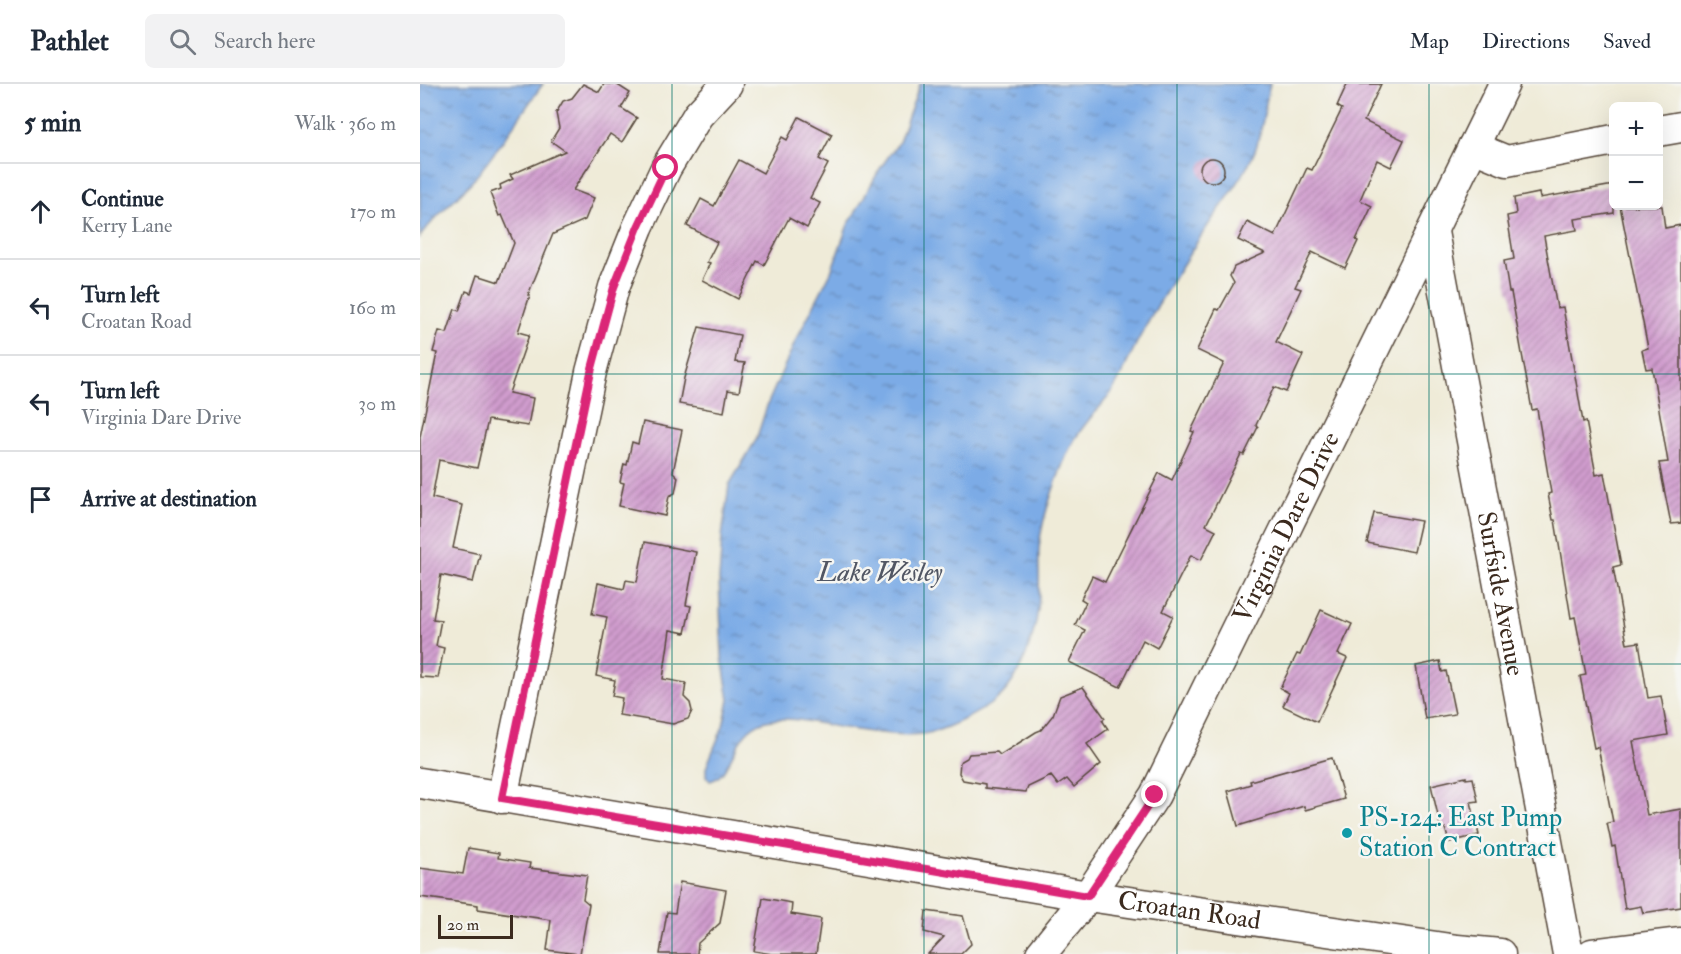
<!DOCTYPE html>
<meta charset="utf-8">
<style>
body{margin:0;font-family:"IM FELL Double Pica",serif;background:#f2f2f3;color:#1f2937}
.controls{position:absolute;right:18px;top:18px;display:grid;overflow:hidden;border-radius:9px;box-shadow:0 6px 24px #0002}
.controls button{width:54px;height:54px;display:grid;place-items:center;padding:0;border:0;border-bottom:2px solid #e0e1e3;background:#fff;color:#1f2937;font:30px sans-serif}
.scale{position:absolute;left:18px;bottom:15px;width:75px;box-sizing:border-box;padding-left:6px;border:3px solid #3b2a1e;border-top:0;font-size:16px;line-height:21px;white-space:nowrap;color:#3b2a1e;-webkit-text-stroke:4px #f6f6f2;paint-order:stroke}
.stop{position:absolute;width:18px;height:18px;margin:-14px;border:4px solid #db2777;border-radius:50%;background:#fff}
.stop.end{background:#db2777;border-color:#fff;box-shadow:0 2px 6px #0008}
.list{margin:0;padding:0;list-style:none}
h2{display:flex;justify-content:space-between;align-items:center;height:78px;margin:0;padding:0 24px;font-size:26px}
h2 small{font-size:20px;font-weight:400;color:#747a83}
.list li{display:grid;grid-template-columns:39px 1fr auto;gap:18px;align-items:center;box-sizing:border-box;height:96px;padding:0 24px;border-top:2px solid #e0e1e3}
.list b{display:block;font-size:22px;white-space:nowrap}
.list p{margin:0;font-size:20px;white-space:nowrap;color:#747a83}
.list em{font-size:20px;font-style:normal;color:#747a83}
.icon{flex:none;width:33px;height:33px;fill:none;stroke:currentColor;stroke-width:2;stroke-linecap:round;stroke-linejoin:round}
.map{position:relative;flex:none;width:1261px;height:870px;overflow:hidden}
header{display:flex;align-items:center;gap:36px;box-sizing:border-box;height:84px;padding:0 30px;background:#fff;border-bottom:2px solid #e0e1e3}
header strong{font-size:28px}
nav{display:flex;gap:33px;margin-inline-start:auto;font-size:21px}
.search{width:420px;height:54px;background:#f2f2f3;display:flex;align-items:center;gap:15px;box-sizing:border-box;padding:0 21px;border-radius:9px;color:#747a83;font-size:22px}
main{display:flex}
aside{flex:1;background:#fff}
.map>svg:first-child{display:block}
</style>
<header>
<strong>Pathlet</strong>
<div class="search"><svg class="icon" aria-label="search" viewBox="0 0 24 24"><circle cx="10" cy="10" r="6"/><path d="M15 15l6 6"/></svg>Search here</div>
<nav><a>Map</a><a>Directions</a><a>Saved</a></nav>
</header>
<main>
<aside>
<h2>5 min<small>Walk · 360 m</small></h2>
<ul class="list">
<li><svg class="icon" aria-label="ahead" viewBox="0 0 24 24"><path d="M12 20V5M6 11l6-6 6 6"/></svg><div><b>Continue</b><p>Kerry Lane</p></div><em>170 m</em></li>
<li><svg class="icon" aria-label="left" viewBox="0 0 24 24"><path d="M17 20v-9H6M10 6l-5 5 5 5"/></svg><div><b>Turn left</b><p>Croatan Road</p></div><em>160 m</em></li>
<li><svg class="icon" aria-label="left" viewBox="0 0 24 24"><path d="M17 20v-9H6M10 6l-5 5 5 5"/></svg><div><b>Turn left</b><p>Virginia Dare Drive</p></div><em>30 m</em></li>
<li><svg class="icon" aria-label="arrive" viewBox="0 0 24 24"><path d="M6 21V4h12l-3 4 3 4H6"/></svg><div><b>Arrive at destination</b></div></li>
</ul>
</aside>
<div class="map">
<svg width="1261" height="870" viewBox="0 0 1261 870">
<defs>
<pattern id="water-ripples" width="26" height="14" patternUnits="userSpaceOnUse" patternTransform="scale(1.5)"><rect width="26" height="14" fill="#7cabe6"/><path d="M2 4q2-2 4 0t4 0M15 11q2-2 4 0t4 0" fill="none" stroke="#678bba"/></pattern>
<pattern id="building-hatch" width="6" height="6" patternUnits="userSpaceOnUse" patternTransform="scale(1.5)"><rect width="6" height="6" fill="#d09cce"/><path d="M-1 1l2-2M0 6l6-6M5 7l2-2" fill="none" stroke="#aa7fa7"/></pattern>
</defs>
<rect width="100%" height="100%" fill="#f6f6f2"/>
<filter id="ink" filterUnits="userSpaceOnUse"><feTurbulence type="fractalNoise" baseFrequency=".0167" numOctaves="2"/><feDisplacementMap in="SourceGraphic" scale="12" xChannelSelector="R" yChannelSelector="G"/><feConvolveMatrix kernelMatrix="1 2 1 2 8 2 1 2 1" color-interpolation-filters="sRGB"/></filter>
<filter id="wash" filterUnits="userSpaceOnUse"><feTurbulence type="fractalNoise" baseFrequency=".008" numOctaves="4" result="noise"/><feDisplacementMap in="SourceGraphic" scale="24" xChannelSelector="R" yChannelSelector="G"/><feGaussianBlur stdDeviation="1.35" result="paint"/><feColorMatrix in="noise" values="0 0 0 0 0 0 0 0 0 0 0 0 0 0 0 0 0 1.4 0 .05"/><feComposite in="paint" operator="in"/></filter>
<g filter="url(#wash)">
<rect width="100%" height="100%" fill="#efebd8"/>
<g fill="url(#water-ripples)" stroke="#5c6a82" stroke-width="1.5">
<path d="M0,0h123c-23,31 -44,65 -69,95 -17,20 -39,36 -54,58z"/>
<path d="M500,0h350c-6,23 -7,48 -16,69 -14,32 -37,57 -55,86 -20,31 -40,63 -58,96 -9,16 -16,34 -25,50 -10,18 -26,31 -37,48 -9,12 -15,27 -20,41 -9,23 -18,50 -20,74 -1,15 1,30 0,46 0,31 -17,86 -43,106 -17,13 -51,31 -73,34 -31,3 -66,-4 -96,-9 -20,-4 -41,-9 -61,-4 -35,9 -32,55 -56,60l-4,-5v-8l17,-42 6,-26 -7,-43 -3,-78 3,-42 7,-52 27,-45 12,-37 28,-63 35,-68 16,-45 34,-60 18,-25z"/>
</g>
<g id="blocks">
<g fill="url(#building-hatch)">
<polygon points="163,0 179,8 184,0 196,0 210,9 201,24 217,34 202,58 190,50 153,106 174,114 165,136 133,150 108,211 110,211 98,248 109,251 89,309 113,314 108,342 68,336 57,384 19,376 12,414 42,421 33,464 60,470 53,498 21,491 13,535 21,536 16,562 24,564 18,594 0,593 0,353 17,269 13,268 19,247 27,249 35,225 39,227 46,207 51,209 57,191 79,198 94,159 82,131 79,132 70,109 81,105 80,101 93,95 90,91 145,67 131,57 139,44 136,29 143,17 152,14"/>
<polygon points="927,0 961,0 944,37 984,56 971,83 957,76 940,116 952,122 936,156 938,157 925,184 892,168 875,203 881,205 856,258 883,271 866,308 854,303 836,341 838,343 824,371 821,370 786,441 796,446 781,476 771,471 743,527 753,532 737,564 723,556 700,603 649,578 665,546 655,541 666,518 661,515 672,492 685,498 739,389 752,396 774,348 771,347 804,279 777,266 796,225 799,226 814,199 810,192 814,183 845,169 818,156 827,138 855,152 887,84 892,86 922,25 917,22"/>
<polygon points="379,33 412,50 399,75 408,80 390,114 400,119 387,144 369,134 344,181 337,177 318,215 282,196 290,179 287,178 297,158 267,142 281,115 294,122 319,76 343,89 362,53 367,56"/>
<circle cx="792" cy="86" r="12"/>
<polygon points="1194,101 1194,129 1155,135 1157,146 1124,152 1137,224 1143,223 1163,338 1166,337 1176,391 1184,389 1201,481 1193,483 1207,560 1219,558 1228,614 1241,612 1248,651 1213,657 1227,731 1261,725 1261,823 1223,829 1221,822 1205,825 1195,762 1192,763 1187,739 1193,738 1178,663 1174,664 1160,592 1166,591 1162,569 1155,533 1151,534 1135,436 1133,436 1128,410 1131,409 1117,325 1112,326 1091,208 1089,208 1084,177 1094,175 1087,132 1096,130 1094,114 1119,109 1120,114"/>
<polygon points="1200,122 1242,122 1245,144 1261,141 1261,439 1251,440 1239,379 1248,378 1232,284 1226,285 1222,266 1228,264"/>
<polygon points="279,243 320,251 315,278 325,279 319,308 308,306 304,328 259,320 264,294"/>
<polygon points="223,338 262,346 253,388 258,393 255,409 249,412 245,432 199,422 204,399 200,398 204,380 207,381 212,358 218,360"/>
<polygon points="954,429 1001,437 994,468 947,459"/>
<polygon points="225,458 276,468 266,521 271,522 265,549 250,546 243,595 266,599 264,613 270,619 272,627 268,635 253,640 199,631 202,614 192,612 195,596 176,592 187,533 172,530 178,499 204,505 206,496 217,498"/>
<polygon points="901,526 932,540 918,570 927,574 897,638 863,622 869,609 860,604 877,570 880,571"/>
<polygon points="1020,577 1022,588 1026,587 1035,630 1005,635 996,582"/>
<polygon points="663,603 685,634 682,636 688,645 667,660 681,680 654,703 647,695 638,701 631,692 608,703 606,708 565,704 565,700 543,696 539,689 540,678 547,674 549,670 577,668 580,671 616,648 621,646 633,631 640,612"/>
<polygon points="912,674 924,715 885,726 884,722 818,742 808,707 831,700 830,697"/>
<polygon points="1046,693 1046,695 1053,694 1058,717 1051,718 1059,751 1029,758 1025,744 1021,745 1011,701"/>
<polygon points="48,764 79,769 78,774 110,779 109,784 167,791 163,815 169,820 160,870 127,866 131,836 58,825 58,821 0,813 0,784 43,790"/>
<polygon points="260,798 306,806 300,839 278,859 277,870 240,870 247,828 255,829"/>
<polygon points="343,814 372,819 371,830 401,835 396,870 352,870 334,867"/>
<polygon points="506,827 543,832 551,860 541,870 508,870 524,853 504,848"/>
</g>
</g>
</g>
<g filter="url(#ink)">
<use href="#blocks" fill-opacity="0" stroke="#56473a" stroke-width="1.5"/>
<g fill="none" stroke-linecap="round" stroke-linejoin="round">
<g stroke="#56473a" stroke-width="33">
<g id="minor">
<polyline points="1238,47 1261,43"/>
<polyline points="1053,63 1087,77 1194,56"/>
<path id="s1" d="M1013,148l135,722"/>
<path id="s2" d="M0,699l668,113 369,54 43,4"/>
<polyline points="82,714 171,288 194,203 218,143 246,84 278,31 307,0"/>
<path id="s3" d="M621,870l47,-58 67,-101 349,-711"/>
<polyline points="1172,870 1261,859"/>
</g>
</g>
<use href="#minor" stroke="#fff" stroke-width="30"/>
</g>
</g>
<g fill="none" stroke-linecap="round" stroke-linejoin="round" filter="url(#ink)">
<polyline stroke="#db2777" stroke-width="8" points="246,84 218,143 194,203 171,288 82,714 668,812 735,711"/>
</g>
<path fill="none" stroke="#0f766e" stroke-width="1.5" stroke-opacity="0.55" d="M252,0v870M504,0v870M757,0v870M1009,0v870M0,290h1261M0,580h1261"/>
<circle fill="#0f9aa8" stroke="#f6f6f2" stroke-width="2" cx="927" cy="749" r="6"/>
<g text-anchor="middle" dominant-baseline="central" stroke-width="5" stroke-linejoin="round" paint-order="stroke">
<g font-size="26" fill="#3b2a1e" stroke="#f6f6f2">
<text stroke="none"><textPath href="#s3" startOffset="494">Virginia Dare Drive</textPath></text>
<text stroke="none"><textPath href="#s1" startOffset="368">Surfside Avenue</textPath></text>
<text stroke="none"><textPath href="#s2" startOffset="780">Croatan Road</textPath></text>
</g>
<g font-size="26" fill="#0d838f" stroke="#f6f6f2" text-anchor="start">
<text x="939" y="734">PS-124: East Pump<tspan x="939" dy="30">Station C Contract</tspan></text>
</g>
<g font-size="27" font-style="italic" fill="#525764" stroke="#f6f6f2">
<text x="460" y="488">Lake Wesley</text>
</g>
</g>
</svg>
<div class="controls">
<button>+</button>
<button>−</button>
</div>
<div class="scale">20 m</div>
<div class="stop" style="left:246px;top:84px"></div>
<div class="stop end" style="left:735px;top:711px"></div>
</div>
</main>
